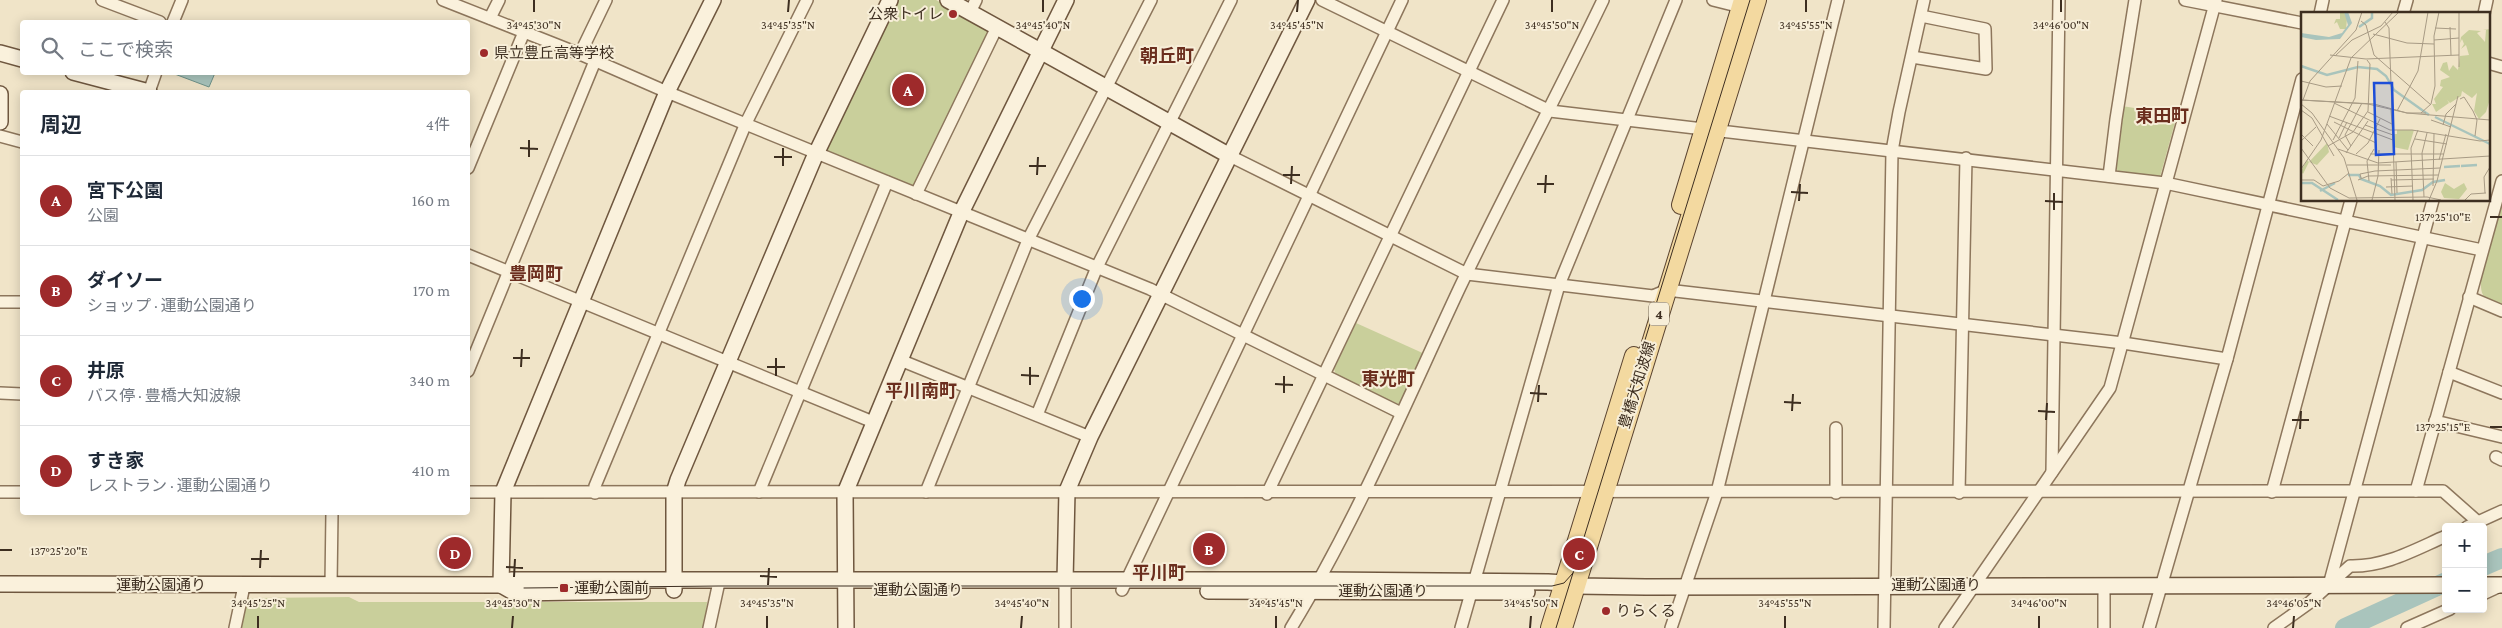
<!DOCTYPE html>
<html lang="ja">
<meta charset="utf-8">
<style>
body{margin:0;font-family:"Crimson Pro","Noto Sans JP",serif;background:#f6f6f7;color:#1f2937}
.controls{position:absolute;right:15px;bottom:15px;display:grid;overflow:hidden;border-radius:5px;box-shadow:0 2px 12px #0003}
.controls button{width:45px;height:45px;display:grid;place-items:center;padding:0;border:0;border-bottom:1px solid #e0e1e3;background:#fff;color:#1f2937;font:25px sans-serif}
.you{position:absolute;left:1081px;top:298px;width:18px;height:18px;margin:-12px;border:4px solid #fff;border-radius:50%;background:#1a73e8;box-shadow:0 0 0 8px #1a73e833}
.badge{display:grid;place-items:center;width:32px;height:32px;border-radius:50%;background:#9e2a2b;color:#fff;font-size:16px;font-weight:700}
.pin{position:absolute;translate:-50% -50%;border:2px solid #fff;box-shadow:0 1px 5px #0006}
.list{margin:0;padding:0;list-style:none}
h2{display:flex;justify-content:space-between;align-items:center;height:65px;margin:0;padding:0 20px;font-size:21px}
h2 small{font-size:16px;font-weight:400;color:#747a83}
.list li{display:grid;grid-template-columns:32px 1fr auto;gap:15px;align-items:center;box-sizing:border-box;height:90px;padding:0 20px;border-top:1px solid #e0e1e3}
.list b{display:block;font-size:19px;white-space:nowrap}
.list p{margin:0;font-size:16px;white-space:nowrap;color:#747a83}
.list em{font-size:16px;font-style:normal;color:#747a83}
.icon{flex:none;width:28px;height:28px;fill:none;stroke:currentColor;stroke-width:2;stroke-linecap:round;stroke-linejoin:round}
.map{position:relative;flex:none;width:2502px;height:628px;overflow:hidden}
.search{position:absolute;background:#fff;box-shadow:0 2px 12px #0003;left:20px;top:20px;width:450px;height:55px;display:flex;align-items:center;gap:12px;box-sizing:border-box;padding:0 18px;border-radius:5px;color:#747a83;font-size:19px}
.panel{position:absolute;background:#fff;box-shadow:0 2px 12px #0003;left:20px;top:90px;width:450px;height:425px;border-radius:5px}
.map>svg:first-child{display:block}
</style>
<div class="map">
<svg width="2502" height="628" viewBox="0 0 2502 628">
<rect width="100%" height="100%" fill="#f0e4c8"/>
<g fill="#c9cf9b">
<polygon points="897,0 936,0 989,29 991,35 916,185 910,186 827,152 825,146"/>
<polygon points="2122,106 2177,115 2160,177 2118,171 2114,165"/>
<path d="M2502,201v106c-7,-2 -16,-4 -19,-12 -9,-17 13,-73 19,-94z"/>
<polygon points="1356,323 1427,355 1403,403 1398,404 1336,375 1334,369"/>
<polygon points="349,597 359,602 707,602 705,628 238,628 246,598"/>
</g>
<polygon fill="#a9c4bc" stroke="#6f938a" points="172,73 215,73 209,87"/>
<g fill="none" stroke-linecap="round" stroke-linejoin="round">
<g stroke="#a9c4bc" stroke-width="20">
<polyline points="2483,566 2502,558"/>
<polyline points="2345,628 2446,582"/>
</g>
<g stroke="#8d765c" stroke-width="14">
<g id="street">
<polyline points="102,0 160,22"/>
<polyline points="443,0 580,54 667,92 1150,289 1401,413"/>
<polyline points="1322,0 1550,111 2165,183 2482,250"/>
<polyline points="1713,0 1745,8"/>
<polyline points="2185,0 2302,23"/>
<polyline points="970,12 976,0"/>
<polyline points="2320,14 2323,0"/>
<polyline points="2403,14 2407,0"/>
<polyline points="2484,14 2487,0"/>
<polyline points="490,18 499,0"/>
<polyline points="173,22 182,0"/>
<polyline points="580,54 606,0"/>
<polyline points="1912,57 1986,69 1985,29 1921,16"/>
<polyline points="2488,63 2502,67"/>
<polyline points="149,92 156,72"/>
<polyline points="0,136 22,142"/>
<polyline points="1230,156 1467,274 1653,296 1667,290 2123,343 2227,359"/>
<polyline points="468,168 524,32"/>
<polyline points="2109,176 2116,119 2135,0"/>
<polyline points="916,194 997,27"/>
<polyline points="468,255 873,422"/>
<polyline points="2469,297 2502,311"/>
<polyline points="0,302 22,302"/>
<polyline points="900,360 1090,437"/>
<polyline points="468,371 595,61"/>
<polyline points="2449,372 2502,393"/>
<polyline points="0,393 22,394"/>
<polyline points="1037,415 1097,267 1231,0"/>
<polyline points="2435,421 2502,437"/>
<polyline points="2496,457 2502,460"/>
<polyline points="2052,472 2059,0"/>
<polyline points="2416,491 2502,181"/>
<polyline points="0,492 22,492"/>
<polyline points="468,492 2443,491 2478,522"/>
<polyline points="759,492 887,182"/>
<polyline points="926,492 1028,240 1151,0"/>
<polyline points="2272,492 2351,200"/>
<polyline points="595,493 595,486 746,123 807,0"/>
<polyline points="1836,493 1836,428"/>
<polyline points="1959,493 1966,158"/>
<polyline points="1267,494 1503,0"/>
<polyline points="2467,527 2502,511"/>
<path d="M2330,584l20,-18c35,1 64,-16 96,-30"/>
<polyline points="331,585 332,512"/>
<polyline points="1122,590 1402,0"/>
<polyline points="2483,594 2500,586"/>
<polyline points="235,628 244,586"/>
<polyline points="709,628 719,582"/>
<polyline points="1065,628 1065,581"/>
<path d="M1291,628c66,-108 115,-226 169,-341 46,-96 97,-191 143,-287"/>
<polyline points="1461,628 1559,285 1676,0"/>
<polyline points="1671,628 1717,492 1838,0"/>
<polyline points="1884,628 1892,151 1899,112 1924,0"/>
<polyline points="1945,628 2110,388 2216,0"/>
<polyline points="2104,628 2104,585"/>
<polyline points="2149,628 2227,359 2302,79"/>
<polyline points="2274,628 2309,603 2329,585 2433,200"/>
<polyline points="2407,628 2450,609"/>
</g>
</g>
<g stroke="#6f573f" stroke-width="18">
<g id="secondary">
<polyline points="948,0 1230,156"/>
<polyline points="0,53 22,59"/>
<polyline points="73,72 149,92"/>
<polyline points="0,94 0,122"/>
<polyline points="1065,581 1067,491 1090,437 1307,0"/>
<polyline points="0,584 501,585 511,580 1320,580 1548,582 1564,583 1576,586 1646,587 2446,585"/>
<polyline points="501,585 515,593 642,591"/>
<polyline points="501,585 503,492 667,92 713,0"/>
<polyline points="2483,585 2502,585"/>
<polyline points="674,590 674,493 678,480 814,158 890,0"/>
<polyline points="1208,591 1527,592"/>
<polyline points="846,628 845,493 961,213 1066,0"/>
</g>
</g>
<g stroke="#5b4430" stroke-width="20">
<g id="primary">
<polyline points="1681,205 1743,0"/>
<polyline points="1550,628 1634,356"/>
<polyline points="1563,628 1757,0"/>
</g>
</g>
<use href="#street" stroke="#faf1dc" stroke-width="11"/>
<use href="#secondary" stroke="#faf1dc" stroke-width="15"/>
<use href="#primary" stroke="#f3d9a0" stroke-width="18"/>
<g stroke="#3d2e20" stroke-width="1">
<polyline points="524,588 718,586 1552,586 1564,583 1573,573"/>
<polyline points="1556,628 1750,0"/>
</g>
</g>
<path fill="none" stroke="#3d2e20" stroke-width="2" d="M534,12v-12M788,12l1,-12M1043,12v-12M1297,12l1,-12M1552,12v-12M1806,12v-12M2061,12v-12M520,148l18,1M529,157v-17M774,157h18M783,166v-18M1029,166h17M1037,175l1,-18M1283,175h17M1291,184l1,-18M1537,184h17M1791,192l17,1M1545,193l1,-18M1799,201l1,-17M2045,201l18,1M2054,210v-17M2490,217h12M513,358h17M521,367l1,-18M767,367h18M1021,375l18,1M776,376v-18M1275,384l18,1M1030,385v-18M1284,393v-17M1530,393l17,1M1538,402l1,-17M1784,402l17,1M1792,411l1,-17M2038,411l17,1M2046,420l1,-17M2292,420h17M2490,427h12M2300,429l1,-18M0,550h12M251,559h18M506,567l17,1M260,568l1,-18M760,576l17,1M514,577l1,-18M768,585l1,-17M258,628v-12M512,628l1,-12M767,628v-12M1021,628l1,-12M1276,628v-12M1530,628l1,-12M1785,628v-12M2039,628v-12M2293,628l1,-12"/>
<g fill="#9e2a2b" stroke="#f7eed8" stroke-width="2">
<circle cx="953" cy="14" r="5"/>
<circle cx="484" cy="53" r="5"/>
<rect x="559" y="583" width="10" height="10" rx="2.5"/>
<circle cx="1606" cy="611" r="5"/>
</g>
<g text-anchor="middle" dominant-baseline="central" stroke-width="4" stroke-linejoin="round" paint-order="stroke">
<rect fill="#f7eed8" stroke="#756857" stroke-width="1" x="1649" y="302.5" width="20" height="23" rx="4"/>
<g font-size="14" font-weight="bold" fill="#3d2e20">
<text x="1659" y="314">4</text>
</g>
<g font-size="15" fill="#3d2e20" stroke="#f7eed8" text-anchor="start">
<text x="943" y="14" text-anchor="end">公衆トイレ</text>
<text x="494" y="53">県立豊丘高等学校</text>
<text x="574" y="588">運動公園前</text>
<text x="1616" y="611">りらくる</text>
</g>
<g font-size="15" fill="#3d2e20" stroke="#f7eed8">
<text transform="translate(1637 385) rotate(-73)">豊橋大知波線</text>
<text x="161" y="585">運動公園通り</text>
<text x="1936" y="585">運動公園通り</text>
<text x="918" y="590">運動公園通り</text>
<text x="1383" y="591">運動公園通り</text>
</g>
<g font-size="18" font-weight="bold" fill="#6b2e1e" stroke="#f7eed8">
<text x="1167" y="56">朝丘町</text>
<text x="2162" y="116">東田町</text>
<text x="536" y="274">豊岡町</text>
<text x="1388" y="379">東光町</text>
<text x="921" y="391">平川南町</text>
<text x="1159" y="573">平川町</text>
</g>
</g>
<g transform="translate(2301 12)">
<rect width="189" height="189" fill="#f0e4c8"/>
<path d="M39,0h4l3,7 -1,10h-6l-3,-7 -3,2 2,-5h4zM189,17v70l-4,13 -7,7 -5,-8 3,-18 -5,5 -10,-7 -1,5 -11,7 -3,-3 2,3 -13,9 -4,-8h4l-2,-5 9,-12 -3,-1 1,-6 9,-3 -10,-7 3,-7 4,-1 2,9 4,-6 5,5 2,-14 9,-1 -3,-10 -5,4 3,-5 -2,-5 -2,4 1,-6 8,-7 12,1 -4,2 8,9 1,-12h-3zM96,118h17l-6,20 -15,-3v-13h4zM26,131l2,9 -12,13 -8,-3 -6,12 -2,-3 6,-11 2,2zM144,171l9,6 10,-6 3,6 -8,10 -15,-1 -3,-6z" fill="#c9cf9b"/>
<path d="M43,0h4l4,11 -12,16 -24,1 -15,-3v-4l28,4 13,-4 6,-8z" fill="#a9c4bc"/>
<path fill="none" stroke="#a9c4bc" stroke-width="2.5" d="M58,15l13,-9v-6M0,54l26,9 31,-8 19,2 9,7 8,14 35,25M134,105l55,27M160,154l16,-1M143,155l16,-1M47,163h11l2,4 19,7 11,9 31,-5 11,-8 12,-2M0,171h11l26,17M19,179l15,-8"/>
<path fill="none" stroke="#a89b85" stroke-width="1" d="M158,0v55M60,9l5,4 8,30 57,50M84,10l4,6 4,112M149,15l1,28M134,16l21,1M72,22l34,9 27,1M133,28l25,-2M29,43l36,4 93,-4M34,44l17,-16 29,-14 12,-14M0,69l25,6 16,-1M159,87l4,-2 9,14 4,9 -2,16M0,88l73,4 33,9 83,7M0,88l67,4 39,9h19M2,88l7,-19 46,-51 6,-18M33,91l56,27h22l68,11 10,-1M0,92l11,9 32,45 13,42M90,97l2,30M0,98l11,8 22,38M96,99l21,-40 10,-59M67,100l24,12M120,101l10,-9 4,-18 -1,-50 5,-24M28,104l64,24M130,108l20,7M33,110l42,21M26,112l21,26M64,113l28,10M142,113l3,-11 10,-10M0,122l12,12M38,126l8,-16M114,127l32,5M32,128l22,-42 3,-37M92,128l2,60M0,129l15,-14M27,134l25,-14 15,-21 2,-47 -3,-4M50,134l-6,-11 17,-32M0,136l29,40 19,10 78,-1 14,3M37,137l40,14 112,-7M45,141l22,-32M55,142l12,-11 12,-24M69,142h74M138,148l7,-26M95,150l1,31M46,153h44M0,157l20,-29 30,-82 48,-46M60,166l-1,-4 15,-3 65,-3M90,166l1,16M0,168h13l9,6 16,-5 10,-8M57,168l10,-4 70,-1M90,168l43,-1M68,169l-2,-20 7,-12M132,174l1,-52M85,175l27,-1M184,181l-1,-16 6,-10M123,185l-2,-44 5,-20M71,188l6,-24 1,-26M112,188l-2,-52 7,-18M128,188l8,-19 21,-85M164,188l6,-6 15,-1"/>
<path fill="#1d4ed8" fill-opacity="0.15" stroke="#1d4ed8" stroke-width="2.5" d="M73,71h18l2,71 -18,1z"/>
<rect width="189" height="189" fill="none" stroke="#3d2e20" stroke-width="2.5"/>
</g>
<g font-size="12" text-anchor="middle" fill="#3d2e20" stroke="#f7eed8" stroke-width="4" stroke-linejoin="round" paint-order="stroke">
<text x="534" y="29">34°45'30"N</text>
<text x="788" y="29">34°45'35"N</text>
<text x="1043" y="29">34°45'40"N</text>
<text x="1297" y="29">34°45'45"N</text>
<text x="1552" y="29">34°45'50"N</text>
<text x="1806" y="29">34°45'55"N</text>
<text x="2061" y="29">34°46'00"N</text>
<text x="2443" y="221">137°25'10"E</text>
<text x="2443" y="431">137°25'15"E</text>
<text x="59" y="555">137°25'20"E</text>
<text x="258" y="607">34°45'25"N</text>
<text x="513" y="607">34°45'30"N</text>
<text x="767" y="607">34°45'35"N</text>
<text x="1022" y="607">34°45'40"N</text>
<text x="1276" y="607">34°45'45"N</text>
<text x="1531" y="607">34°45'50"N</text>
<text x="1785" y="607">34°45'55"N</text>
<text x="2039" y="607">34°46'00"N</text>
<text x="2294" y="607">34°46'05"N</text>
</g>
</svg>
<div class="controls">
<button>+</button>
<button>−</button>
</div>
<div class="you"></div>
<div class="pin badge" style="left:908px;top:90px">A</div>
<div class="pin badge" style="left:1209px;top:549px">B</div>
<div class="pin badge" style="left:1579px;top:554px">C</div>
<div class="pin badge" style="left:455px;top:553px">D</div>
<div class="search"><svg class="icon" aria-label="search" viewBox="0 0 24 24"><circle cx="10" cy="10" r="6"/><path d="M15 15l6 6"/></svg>ここで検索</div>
<section class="panel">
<h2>周辺<small>4件</small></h2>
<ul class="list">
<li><span class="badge">A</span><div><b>宮下公園</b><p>公園</p></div><em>160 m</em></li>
<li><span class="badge">B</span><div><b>ダイソー</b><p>ショップ · 運動公園通り</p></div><em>170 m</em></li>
<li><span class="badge">C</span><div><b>井原</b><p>バス停 · 豊橋大知波線</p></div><em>340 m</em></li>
<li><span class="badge">D</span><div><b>すき家</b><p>レストラン · 運動公園通り</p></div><em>410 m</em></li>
</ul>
</section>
</div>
